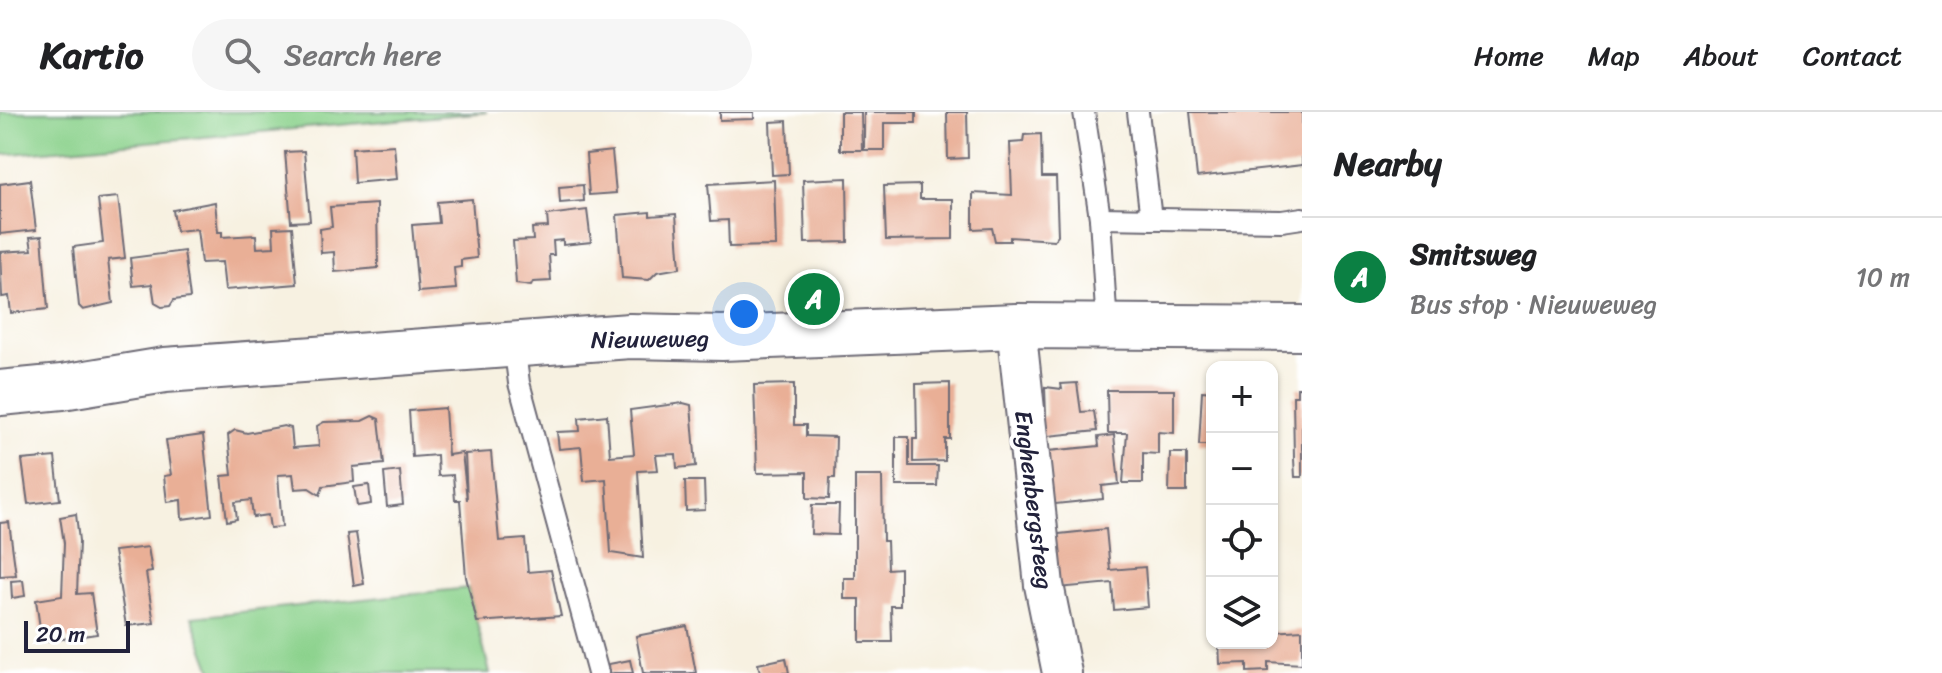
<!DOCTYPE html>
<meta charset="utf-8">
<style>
body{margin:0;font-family:Sriracha,sans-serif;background:#f6f6f6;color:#202124}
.controls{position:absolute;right:24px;bottom:24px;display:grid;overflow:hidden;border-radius:16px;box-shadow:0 2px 6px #0004}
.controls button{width:72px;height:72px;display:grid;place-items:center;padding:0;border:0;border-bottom:2px solid #e0e0e0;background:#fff;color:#202124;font:40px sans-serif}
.scale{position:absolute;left:24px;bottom:20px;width:106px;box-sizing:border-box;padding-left:8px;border:4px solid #22223b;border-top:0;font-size:22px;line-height:28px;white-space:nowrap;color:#22223b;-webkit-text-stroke:6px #fff;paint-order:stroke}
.you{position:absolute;left:744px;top:202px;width:28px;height:28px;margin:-20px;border:6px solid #fff;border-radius:50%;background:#1a73e8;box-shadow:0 0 0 12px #1a73e833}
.badge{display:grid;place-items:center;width:52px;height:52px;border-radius:50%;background:#0b8043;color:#fff;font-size:26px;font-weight:700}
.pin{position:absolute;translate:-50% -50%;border:4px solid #fff;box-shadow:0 2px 8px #0006}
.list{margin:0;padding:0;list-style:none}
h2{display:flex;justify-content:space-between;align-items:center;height:104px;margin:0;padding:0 32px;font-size:34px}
h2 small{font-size:26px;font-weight:400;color:#757577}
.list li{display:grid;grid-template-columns:52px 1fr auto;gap:24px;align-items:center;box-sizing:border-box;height:120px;padding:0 32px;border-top:2px solid #e0e0e0}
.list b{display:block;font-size:30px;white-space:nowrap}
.list p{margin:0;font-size:26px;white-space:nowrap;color:#757577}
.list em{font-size:26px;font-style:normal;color:#757577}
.icon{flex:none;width:44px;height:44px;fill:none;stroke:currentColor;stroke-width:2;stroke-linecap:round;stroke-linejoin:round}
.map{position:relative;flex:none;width:1302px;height:561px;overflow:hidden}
header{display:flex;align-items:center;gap:48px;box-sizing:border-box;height:112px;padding:0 40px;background:#fff;border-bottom:2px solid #e0e0e0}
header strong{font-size:38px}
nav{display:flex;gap:44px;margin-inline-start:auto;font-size:28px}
.search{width:560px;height:72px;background:#f6f6f6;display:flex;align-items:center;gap:20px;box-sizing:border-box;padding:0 28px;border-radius:44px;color:#757577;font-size:30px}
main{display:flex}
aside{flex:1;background:#fff}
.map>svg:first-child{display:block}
</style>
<header>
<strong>Kartio</strong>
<div class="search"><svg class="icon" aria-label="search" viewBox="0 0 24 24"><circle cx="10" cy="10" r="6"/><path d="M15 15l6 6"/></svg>Search here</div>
<nav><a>Home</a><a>Map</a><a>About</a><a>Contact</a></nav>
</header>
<main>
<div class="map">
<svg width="1302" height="561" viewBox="0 0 1302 561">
<rect width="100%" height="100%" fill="#fff"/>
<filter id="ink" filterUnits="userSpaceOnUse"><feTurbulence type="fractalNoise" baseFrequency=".0125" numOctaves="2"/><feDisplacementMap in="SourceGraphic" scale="16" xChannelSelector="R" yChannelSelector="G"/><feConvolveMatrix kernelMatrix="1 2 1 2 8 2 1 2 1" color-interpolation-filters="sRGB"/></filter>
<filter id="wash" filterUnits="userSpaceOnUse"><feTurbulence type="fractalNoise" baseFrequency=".006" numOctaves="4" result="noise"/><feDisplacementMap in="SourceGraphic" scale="32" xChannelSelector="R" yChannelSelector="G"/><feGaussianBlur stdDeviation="1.8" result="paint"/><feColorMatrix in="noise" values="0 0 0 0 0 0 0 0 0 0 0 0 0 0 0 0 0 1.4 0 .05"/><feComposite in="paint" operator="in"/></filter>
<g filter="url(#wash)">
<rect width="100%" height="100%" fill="#f7f1e1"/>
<g fill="#8bd28c" stroke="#567a64" stroke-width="2">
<polygon points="0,0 487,0 0,43"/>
<polygon points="468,476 490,561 213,561 192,505"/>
</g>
<g id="blocks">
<g fill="#e9af96">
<polygon points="720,0 754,0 754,7 720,8"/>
<polygon points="840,0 861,0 862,38 840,38"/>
<polygon points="864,0 916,0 916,11 884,11 884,38 864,38"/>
<polygon points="947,0 967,0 968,46 948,47"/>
<polygon points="1190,0 1302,0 1302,53 1197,65"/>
<polygon points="787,9 789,62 772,63 770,10"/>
<polygon points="1041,22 1042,65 1056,65 1058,123 1054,128 1010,125 1010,129 995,129 992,116 973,117 973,81 1012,83 1010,31 1023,30 1024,23"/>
<polygon points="394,33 397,67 354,71 352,36"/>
<polygon points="304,39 310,109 291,110 285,40"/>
<polygon points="612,39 616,81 589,83 586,42"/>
<polygon points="847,66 848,130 805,131 803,68"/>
<polygon points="30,68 36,118 0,122 0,72"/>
<polygon points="774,68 776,134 729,135 728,108 711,109 708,72"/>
<polygon points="583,73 584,89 560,91 559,75"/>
<polygon points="920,73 920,87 953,87 953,127 886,128 884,74"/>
<polygon points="118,85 125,146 108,148 113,191 83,198 79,194 73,135 103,131 98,87"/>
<polygon points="472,87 477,146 461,148 461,155 454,156 456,177 418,180 412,113 439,111 437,90"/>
<polygon points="215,90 218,120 222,120 222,125 256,123 257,136 274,135 273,116 292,115 297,172 225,178 222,150 201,151 197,117 176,119 173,98"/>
<polygon points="377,92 378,156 335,160 334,140 321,141 320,117 332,115 330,95"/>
<polygon points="587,98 591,130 563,133 563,128 553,129 554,143 549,143 551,169 533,170 531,174 516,172 513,129 533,128 532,116 548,115 547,103"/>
<polygon points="650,100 650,104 676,102 680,156 657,160 649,168 622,166 617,103"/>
<polygon points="42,124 48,197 11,201 9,184 2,185 0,140 32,138 30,125"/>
<polygon points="184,139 190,186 174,188 170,194 162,195 155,191 152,172 133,174 130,146"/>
<polygon points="950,271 950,327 945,327 945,349 913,350 913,327 917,327 916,272"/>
<polygon points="1077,271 1081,300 1094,299 1097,319 1038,325 1036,305 1046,304 1045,275 1062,277 1061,272"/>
<polygon points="794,272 794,313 806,313 806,324 836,325 835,366 830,366 829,387 807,386 807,360 757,361 754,273"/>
<polygon points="1297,276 1302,276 1302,365 1295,365 1294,347 1293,284 1297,284"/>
<polygon points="1107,278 1174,278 1174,321 1158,320 1158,342 1143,341 1143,371 1123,371 1127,321 1108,321"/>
<polygon points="1202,279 1212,280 1212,333 1199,333"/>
<polygon points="683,291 691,293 696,354 677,356 676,342 656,343 658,358 638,359 643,446 611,441 606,367 584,369 581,335 559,337 557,320 580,319 579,306 607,303 610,344 634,342 630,298"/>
<polygon points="445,296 448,343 462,341 467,388 465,342 491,340 499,429 525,427 528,460 551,458 561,504 477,510 466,465 460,388 455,388 453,363 438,364 437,343 412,345 409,299"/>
<polygon points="372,304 379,307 384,352 353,355 354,370 323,374 320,383 309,376 295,377 293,362 278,363 282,415 270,416 268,403 253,405 251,388 235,390 237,407 227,409 222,364 232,363 228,323 235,318 247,321 284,314 291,316 293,336 319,334 317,314 324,310 362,309"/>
<polygon points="203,323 212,403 182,407 181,388 167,390 164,364 171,363 166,328"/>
<polygon points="1114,323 1119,372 1102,374 1103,387 1046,393 1038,340 1099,334 1098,325"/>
<polygon points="896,325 909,325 909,354 938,354 937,374 896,374"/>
<polygon points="1170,341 1187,341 1187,380 1169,380"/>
<polygon points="55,345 60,388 28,392 22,348"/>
<polygon points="400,359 403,393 387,395 384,361"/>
<polygon points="855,364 882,364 883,429 887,429 888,457 900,456 900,494 891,494 892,530 860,530 860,487 844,487 844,466 855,466"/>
<polygon points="685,369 704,369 705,398 686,399"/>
<polygon points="369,373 371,392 357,394 354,375"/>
<polygon points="812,393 839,393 838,423 811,422"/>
<polygon points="76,402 79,429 77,482 91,481 97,522 42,530 36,488 62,484 64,431 60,405"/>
<polygon points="9,410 16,463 0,464 0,411"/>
<polygon points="1106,417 1110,458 1145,455 1148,495 1114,498 1112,471 1058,476 1050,423"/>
<polygon points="356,421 364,472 354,474 347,422"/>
<polygon points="148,435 152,460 146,461 154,511 126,514 114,439"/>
<polygon points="23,468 25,484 12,486 11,469"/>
<polygon points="687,514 696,561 643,561 636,524"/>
<polygon points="1302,518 1302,552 1268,550 1268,559 1247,560 1247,551 1220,552 1219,531 1272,531 1272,520"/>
<polygon points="786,546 789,561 760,561 758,552"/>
<polygon points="630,548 633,561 610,561 609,552"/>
</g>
</g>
</g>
<g filter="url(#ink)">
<use href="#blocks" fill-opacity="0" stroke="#6d6a75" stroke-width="2"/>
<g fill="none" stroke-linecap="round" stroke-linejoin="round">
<g stroke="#6d6a75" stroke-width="24">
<g id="lane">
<polyline points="1084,0 1100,106 1107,215"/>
<polyline points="1138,0 1151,107"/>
<polyline points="1100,106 1282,109 1302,106"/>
<polyline points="514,232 519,271 598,561"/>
</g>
</g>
<g stroke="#6d6a75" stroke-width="42">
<polyline id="street" points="1016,214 1044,473 1062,561"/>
</g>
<g stroke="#6d6a75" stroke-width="48">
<polyline id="secondary" points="0,281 62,275 165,258 630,224 722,226 1016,214 1302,216"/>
</g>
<use href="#lane" stroke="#fff" stroke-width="20"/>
<use href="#street" stroke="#fff" stroke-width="38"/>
<use href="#secondary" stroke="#fff" stroke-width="44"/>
</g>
</g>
<g text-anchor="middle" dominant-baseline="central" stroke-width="8" stroke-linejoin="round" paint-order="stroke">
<g font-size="24" fill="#22223b" stroke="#fff">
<text transform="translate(650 227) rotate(-1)">Nieuweweg</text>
<text transform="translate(1034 388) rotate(83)">Enghenbergsteeg</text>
</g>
</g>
</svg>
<div class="controls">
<button>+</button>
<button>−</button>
<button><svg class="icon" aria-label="locate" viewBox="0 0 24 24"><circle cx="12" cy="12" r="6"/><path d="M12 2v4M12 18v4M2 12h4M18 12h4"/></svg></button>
<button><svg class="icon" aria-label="layers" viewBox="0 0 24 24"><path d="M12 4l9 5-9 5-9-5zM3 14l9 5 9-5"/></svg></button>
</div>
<div class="scale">20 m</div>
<div class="you"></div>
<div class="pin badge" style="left:814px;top:187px">A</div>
</div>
<aside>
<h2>Nearby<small></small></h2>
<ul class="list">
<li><span class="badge">A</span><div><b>Smitsweg</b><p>Bus stop · Nieuweweg</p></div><em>10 m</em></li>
</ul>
</aside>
</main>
